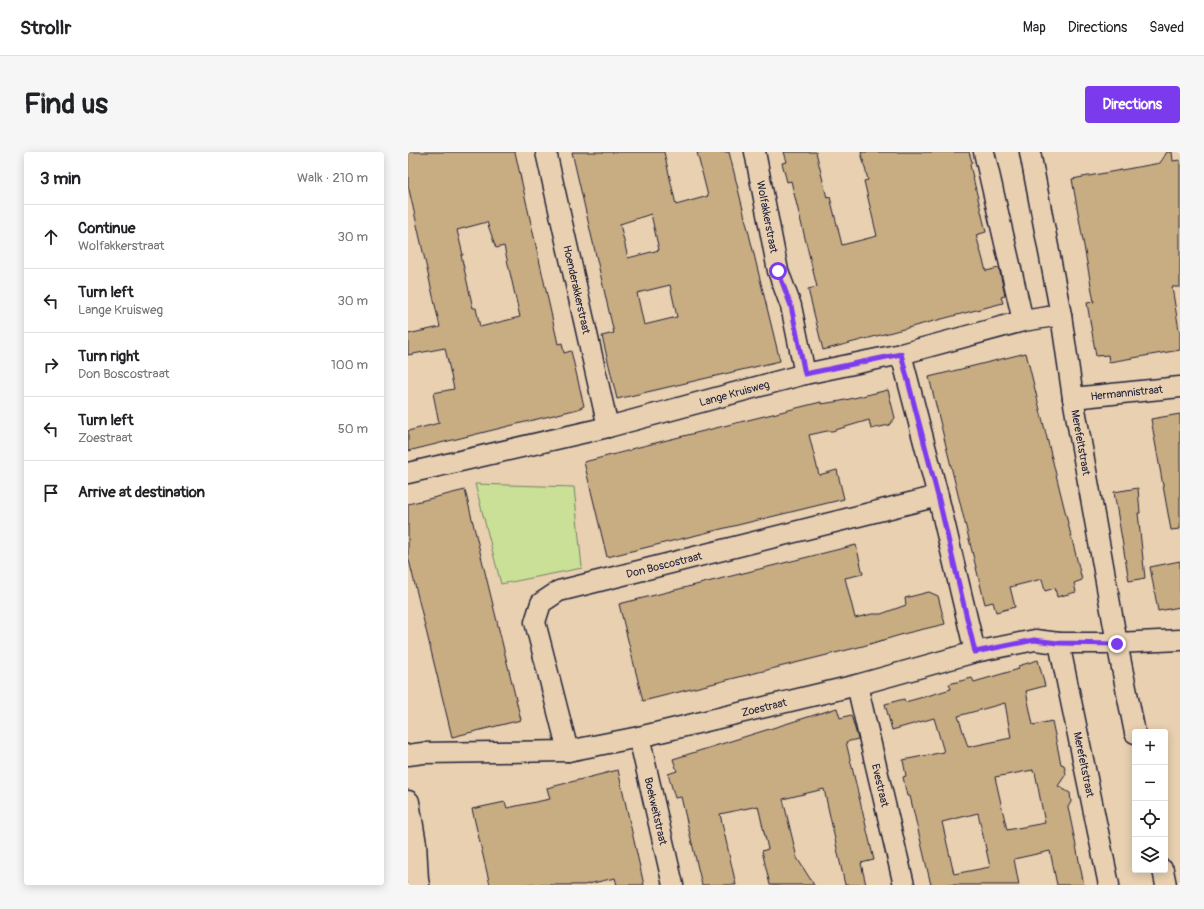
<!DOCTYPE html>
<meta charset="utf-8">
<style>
body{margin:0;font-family:Pangolin,sans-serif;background:#f6f6f6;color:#202124}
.controls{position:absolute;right:12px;bottom:12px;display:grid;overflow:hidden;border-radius:4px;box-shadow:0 2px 10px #0003}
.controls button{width:36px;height:36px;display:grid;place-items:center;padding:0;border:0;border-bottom:1px solid #e0e0e0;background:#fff;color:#202124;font:20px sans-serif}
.stop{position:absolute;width:12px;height:12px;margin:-9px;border:3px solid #7c3aed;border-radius:50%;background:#fff}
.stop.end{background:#7c3aed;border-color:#fff;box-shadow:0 1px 4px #0008}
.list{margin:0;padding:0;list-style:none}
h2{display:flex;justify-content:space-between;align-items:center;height:52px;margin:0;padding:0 16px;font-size:17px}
h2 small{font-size:13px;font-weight:400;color:#757577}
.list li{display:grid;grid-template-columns:26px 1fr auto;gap:12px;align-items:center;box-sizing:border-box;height:64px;padding:0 16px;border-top:1px solid #e0e0e0}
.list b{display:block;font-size:15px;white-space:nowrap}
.list p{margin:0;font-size:13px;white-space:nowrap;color:#757577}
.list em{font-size:13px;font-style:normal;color:#757577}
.icon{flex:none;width:22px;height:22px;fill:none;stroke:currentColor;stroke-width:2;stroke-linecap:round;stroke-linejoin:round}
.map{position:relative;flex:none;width:772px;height:733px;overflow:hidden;border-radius:4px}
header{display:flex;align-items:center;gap:24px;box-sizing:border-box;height:56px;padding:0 20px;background:#fff;border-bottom:1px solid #e0e0e0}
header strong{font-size:19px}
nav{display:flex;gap:22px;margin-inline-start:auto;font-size:14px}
.intro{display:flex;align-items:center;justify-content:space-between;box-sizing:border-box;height:96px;padding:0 24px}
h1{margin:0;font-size:28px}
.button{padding:10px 18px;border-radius:4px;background:#7c3aed;color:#fff;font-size:14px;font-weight:700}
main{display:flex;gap:24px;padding:0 24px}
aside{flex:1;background:#fff;border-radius:4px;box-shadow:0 2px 10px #0003}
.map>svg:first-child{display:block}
</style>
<header>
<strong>Strollr</strong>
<nav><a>Map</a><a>Directions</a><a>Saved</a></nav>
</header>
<div class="intro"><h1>Find us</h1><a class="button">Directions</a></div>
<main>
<aside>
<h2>3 min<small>Walk · 210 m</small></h2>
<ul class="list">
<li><svg class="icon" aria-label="ahead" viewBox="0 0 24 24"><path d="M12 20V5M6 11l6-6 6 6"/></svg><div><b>Continue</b><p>Wolfakkerstraat</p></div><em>30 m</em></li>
<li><svg class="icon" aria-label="left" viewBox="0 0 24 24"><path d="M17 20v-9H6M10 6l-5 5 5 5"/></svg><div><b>Turn left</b><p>Lange Kruisweg</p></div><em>30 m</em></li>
<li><svg class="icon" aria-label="right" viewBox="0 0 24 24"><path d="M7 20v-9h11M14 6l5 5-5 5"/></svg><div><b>Turn right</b><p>Don Boscostraat</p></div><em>100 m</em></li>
<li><svg class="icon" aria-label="left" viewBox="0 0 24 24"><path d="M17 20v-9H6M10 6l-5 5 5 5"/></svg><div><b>Turn left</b><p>Zoestraat</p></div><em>50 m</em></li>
<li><svg class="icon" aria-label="arrive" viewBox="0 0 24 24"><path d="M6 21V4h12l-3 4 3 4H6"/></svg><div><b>Arrive at destination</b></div></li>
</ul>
</aside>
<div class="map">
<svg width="772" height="733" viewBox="0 0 772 733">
<rect width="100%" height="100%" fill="#e8d0b0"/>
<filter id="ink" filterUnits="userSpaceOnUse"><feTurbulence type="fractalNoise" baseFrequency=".025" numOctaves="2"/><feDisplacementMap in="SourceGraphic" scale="8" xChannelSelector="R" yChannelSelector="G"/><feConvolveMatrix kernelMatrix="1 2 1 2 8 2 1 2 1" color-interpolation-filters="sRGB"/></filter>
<g filter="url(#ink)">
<polygon fill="#c9e096" stroke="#768168" points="67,332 166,335 174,416 93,432"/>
<g fill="#c8ac82" stroke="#22223b" fill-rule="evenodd">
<path d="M0,0h107l43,192 4,-1 2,10 7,-2 13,55 -6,3 -170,42v-20l31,-8 -6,-30 21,-4 -9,-41 -37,7v-21l32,-7 -32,-142zM79,70l9,26 8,-2 16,71 -40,10 -4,-19h-3l-12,-53h2l-6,-25z"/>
<path d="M164,0h92l12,53 32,-9 -11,-44h32l51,209 -163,38 -15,-63 12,-3zM243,62l8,36 -31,8 -8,-34zM262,133l7,32 -33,8 -7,-32z"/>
<polygon points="376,0 408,0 419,46 422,45 434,93 469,84 456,29 460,28 453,0 561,0 564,10 562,13 578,80 568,83 578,119 591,116 597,144 593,145 595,151 415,198 400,137 409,135 383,29 379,30 374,11 379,10"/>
<polygon points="759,0 764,0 765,9 772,8 772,135 764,135 771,178 772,178 772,198 701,210 700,203 688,204 679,151 686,150 664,27 752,11"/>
<polygon points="618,201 674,428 666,431 668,440 649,445 647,436 637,439 634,427 602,435 607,455 588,460 585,450 577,452 521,225"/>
<polygon points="480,238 487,266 481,273 463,277 461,268 424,279 419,279 401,283 411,323 429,318 436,347 199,405 176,310 223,298 223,297 413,250 413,252 433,249"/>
<polygon points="772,262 772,377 763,378 743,267"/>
<polygon points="730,336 732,361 730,361 737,426 721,429 706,340"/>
<polygon points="57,338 113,568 44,585 0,404 0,352"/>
<polygon points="448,393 455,422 437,426 447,466 464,462 473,462 498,453 497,446 521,440 530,444 537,472 499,481 455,494 235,549 211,452"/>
<polygon points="772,409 772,455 750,459 742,415"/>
<path d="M630,508l7,26 -19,5 7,34 19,-4 9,43 3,1 2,9 -8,12 12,7 1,9 -3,5 16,78h-27l-7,-34 -36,8 5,26h-88l-21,-89h-3l-4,-19 3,-1 -3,-16 41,-8 -10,-34 -42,12 -7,-26 19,-5 1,3 22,-6 24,-7 -2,-5 23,-6 2,4 45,-13 -1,-3zM597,551l6,35 -43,9 -10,-31zM625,618v2h2l10,51 -38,7 -12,-53zM570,661l12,54 -36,7 -12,-52z"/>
<polygon points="429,556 432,566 443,563 450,587 438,590 466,708 453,711 458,733 437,733 416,637 375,647 389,706 406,733 362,733 354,699 360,697 350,654 312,662 328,733 294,733 273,645 267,646 260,622 269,619 265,607"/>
<polygon points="210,618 236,733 209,733 207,726 176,733 82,733 64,657 97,650 99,656 142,647 139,636"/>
</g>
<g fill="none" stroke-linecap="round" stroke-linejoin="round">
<g stroke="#22223b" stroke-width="23">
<g id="street">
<path id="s1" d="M138,0l62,275"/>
<path id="s2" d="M347,0l23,119 13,35 14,68"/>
<polyline points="576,0 615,169"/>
<path id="s3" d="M622,0l31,163 12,83 44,245 18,90"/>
<polyline points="493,202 530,344 567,500"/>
<path id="s4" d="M665,246l107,-11"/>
<path id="s5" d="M0,321l200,-46 197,-53 96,-20 122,-33 38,-6"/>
<path id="s6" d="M651,491l50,242"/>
<path id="s7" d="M449,533l47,200"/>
<path id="s8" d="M231,585l34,148"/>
<path id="s9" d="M160,599l-33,-129 6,-19 18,-12 379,-95"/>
<path id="s10" d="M0,603l15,-2 145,-2 71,-14 218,-52 118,-33 60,-12 24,3h58l63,-3"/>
<polyline points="755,718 758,733"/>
</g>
</g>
<g stroke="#22223b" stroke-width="25">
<polyline id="secondary" points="0,650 7,692 9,728 10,733"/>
</g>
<use href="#street" stroke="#e8d0b0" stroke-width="20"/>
<use href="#secondary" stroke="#e8d0b0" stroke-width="22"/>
</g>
</g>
<g fill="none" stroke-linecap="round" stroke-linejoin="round" filter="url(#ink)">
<polyline stroke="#7c3aed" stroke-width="5" points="370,119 383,154 397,222 493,202 530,344 567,500 626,488 650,491 709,492"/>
</g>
<g text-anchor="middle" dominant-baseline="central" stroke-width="4" stroke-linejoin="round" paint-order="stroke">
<g font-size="11" fill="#22223b" stroke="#e8d0b0">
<text stroke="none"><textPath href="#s2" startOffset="66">Wolfakkerstraat</textPath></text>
<text stroke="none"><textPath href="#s1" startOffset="141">Hoenderakkerstraat</textPath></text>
<text stroke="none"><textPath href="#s4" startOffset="54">Hermannistraat</textPath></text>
<text stroke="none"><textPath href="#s5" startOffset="336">Lange Kruisweg</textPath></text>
<text stroke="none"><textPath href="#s3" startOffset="295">Merefeltstraat</textPath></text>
<text stroke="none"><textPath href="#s9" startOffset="283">Don Boscostraat</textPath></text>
<text stroke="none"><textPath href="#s10" startOffset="361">Zoestraat</textPath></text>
<text stroke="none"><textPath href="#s6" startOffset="124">Merefeltstraat</textPath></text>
<text stroke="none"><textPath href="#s7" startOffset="103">Evestraat</textPath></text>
<text stroke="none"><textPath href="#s8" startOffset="76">Boekweitstraat</textPath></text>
</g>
</g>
</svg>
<div class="controls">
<button>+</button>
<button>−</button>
<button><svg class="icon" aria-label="locate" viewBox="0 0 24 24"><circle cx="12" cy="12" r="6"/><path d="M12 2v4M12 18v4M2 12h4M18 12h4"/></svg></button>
<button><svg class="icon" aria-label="layers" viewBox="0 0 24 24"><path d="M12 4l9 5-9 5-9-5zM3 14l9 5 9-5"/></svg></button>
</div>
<div class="stop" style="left:370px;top:119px"></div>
<div class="stop end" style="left:709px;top:492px"></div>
</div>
</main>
